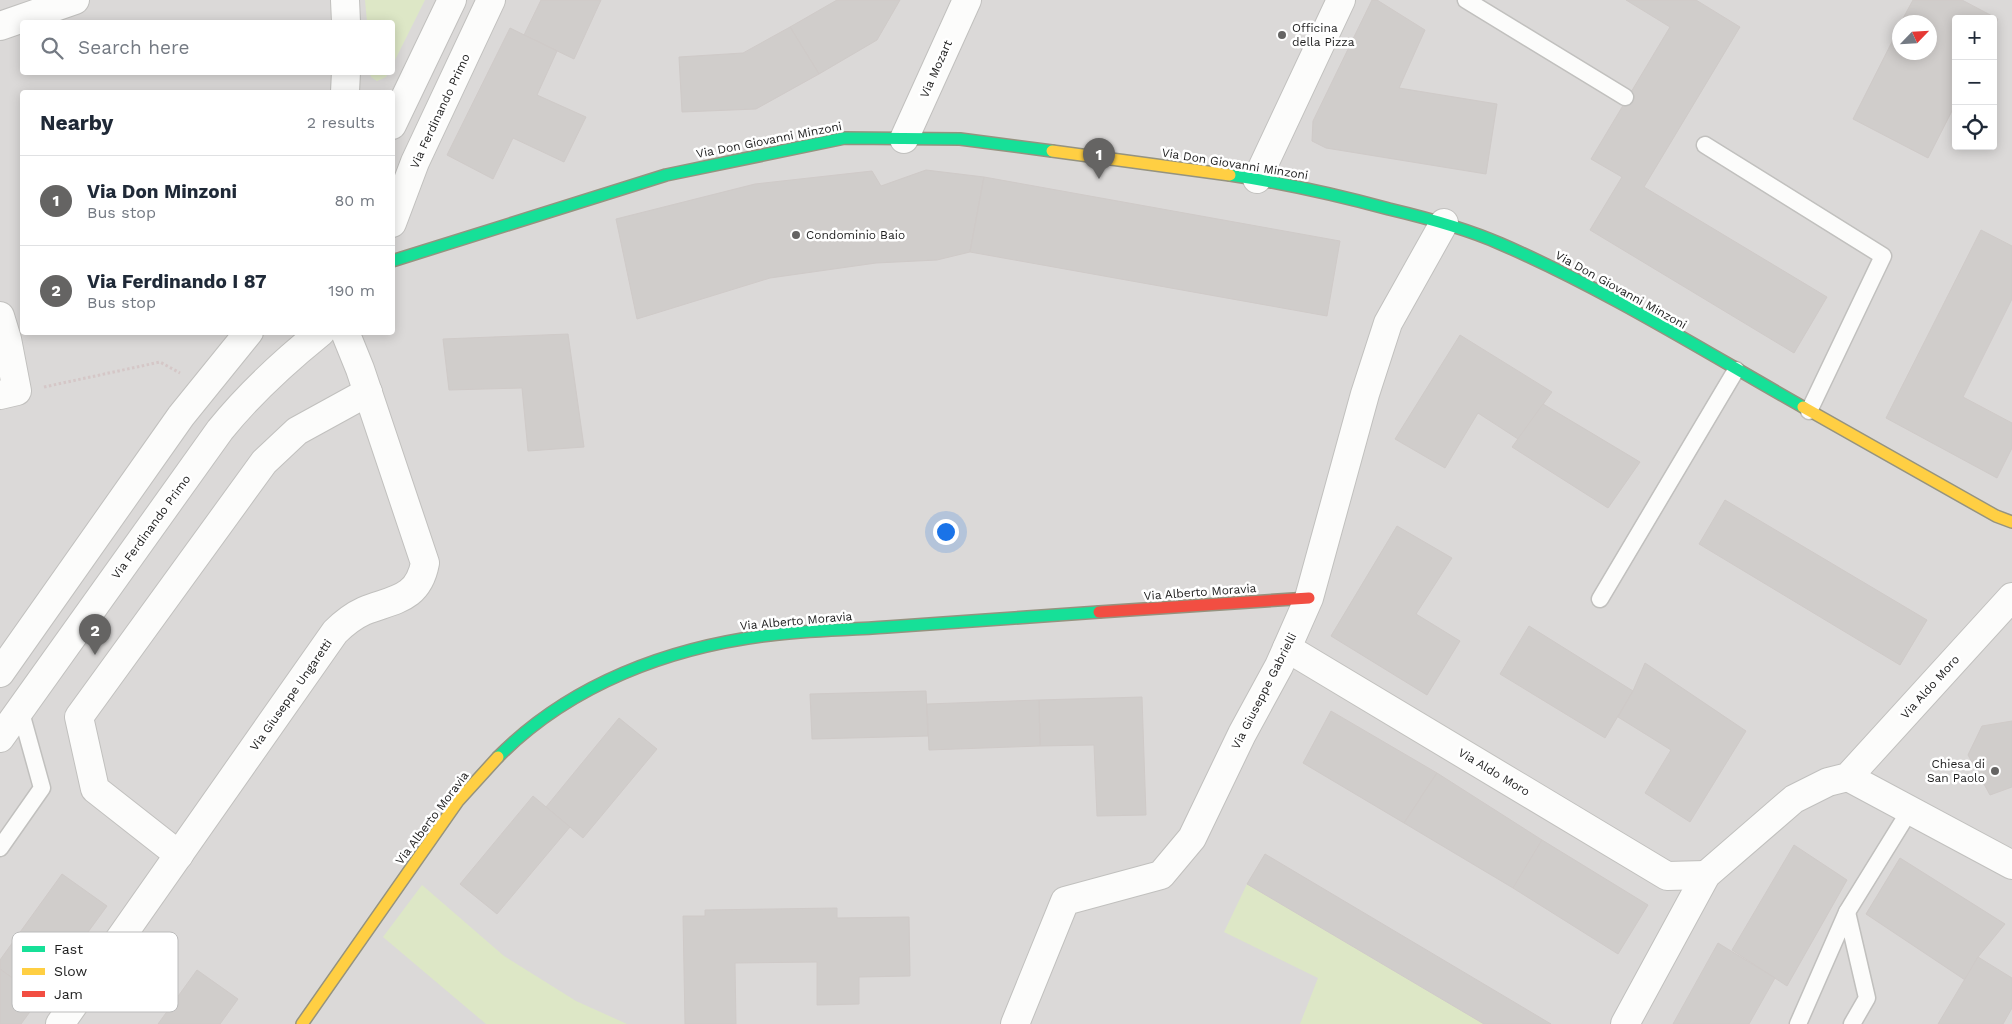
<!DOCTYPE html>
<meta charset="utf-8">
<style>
body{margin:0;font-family:"Work Sans",sans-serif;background:#f6f6f7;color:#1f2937}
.controls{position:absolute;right:15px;top:15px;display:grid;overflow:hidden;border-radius:5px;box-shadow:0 2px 12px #0003}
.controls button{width:45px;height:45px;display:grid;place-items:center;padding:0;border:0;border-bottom:1px solid #e0e1e3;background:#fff;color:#1f2937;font:25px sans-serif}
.compass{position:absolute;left:1892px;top:15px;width:45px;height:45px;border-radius:50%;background:#fff;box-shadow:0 2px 12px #0003;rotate:65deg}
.you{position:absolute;left:945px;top:531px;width:18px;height:18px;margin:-12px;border:4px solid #fff;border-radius:50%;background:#1a73e8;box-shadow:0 0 0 8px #1a73e833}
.badge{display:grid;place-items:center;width:32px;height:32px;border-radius:50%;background:#656463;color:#fff;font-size:16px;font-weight:700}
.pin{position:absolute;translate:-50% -41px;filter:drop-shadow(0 1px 2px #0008)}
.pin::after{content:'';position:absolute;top:26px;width:18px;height:15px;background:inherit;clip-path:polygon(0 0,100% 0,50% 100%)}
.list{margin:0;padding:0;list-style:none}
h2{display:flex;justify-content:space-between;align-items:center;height:65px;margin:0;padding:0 20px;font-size:21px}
h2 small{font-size:16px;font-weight:400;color:#747a83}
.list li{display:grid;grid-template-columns:32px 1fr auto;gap:15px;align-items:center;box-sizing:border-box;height:90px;padding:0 20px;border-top:1px solid #e0e1e3}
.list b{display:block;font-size:19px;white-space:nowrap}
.list p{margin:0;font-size:16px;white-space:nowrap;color:#747a83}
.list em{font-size:16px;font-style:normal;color:#747a83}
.icon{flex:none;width:28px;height:28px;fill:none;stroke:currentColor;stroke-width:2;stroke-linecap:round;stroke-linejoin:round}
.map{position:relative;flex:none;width:2012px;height:1024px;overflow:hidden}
.search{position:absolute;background:#fff;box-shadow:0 2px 12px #0003;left:20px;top:20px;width:375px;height:55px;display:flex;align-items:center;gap:12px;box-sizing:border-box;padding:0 18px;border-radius:5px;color:#747a83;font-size:19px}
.panel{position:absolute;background:#fff;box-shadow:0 2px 12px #0003;left:20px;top:90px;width:375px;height:245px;border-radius:5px}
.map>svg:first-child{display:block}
</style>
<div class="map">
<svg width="2012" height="1024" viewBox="0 0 2012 1024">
<rect width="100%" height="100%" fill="#ece9e6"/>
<path fill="#dbd9d8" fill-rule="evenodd" d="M0,0h2012v1024h-2012zM1956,19h37v127h-37zM22,22h370v50h-370zM1900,22h30v30h-30zM22,92h370v240h-370z"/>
<g fill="#dde7c6">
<polygon points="365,0 425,0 393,64 392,22 367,22"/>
<polygon points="370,73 370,72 388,73 386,77 377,81 371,77"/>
<polygon points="1247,884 1484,1024 1300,1024 1318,978 1224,932"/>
<polygon points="422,885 504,956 576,1001 627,1024 486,1024 383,937"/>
</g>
<g fill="#d0cdcb" stroke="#cfcac8">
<polygon points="541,0 601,0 574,59 524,35"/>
<polygon points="900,0 877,40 819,74 790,27 837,0"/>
<polygon points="1372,0 1377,0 1425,30 1399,88 1497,104 1486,174 1326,148 1312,141 1313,121"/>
<polygon points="1626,0 1696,0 1740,27 1644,187 1827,297 1794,353 1590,230 1622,177 1591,159 1670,27"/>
<polygon points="1913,0 1962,0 1998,19 1993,29 1993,19 1956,19 1956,103 1928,158 1853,119 1900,26 1900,52 1930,52 1930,22 1901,22"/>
<polygon points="790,27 819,74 756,109 682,112 679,57 743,53"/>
<polygon points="510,28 557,51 537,95 586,117 564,162 513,138 493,179 447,155"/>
<polygon points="926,170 984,177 970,252 937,260 876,263 770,278 637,319 616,219 755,184 872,171 881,186"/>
<polygon points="984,177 1340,241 1327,316 970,252"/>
<polygon points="1981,230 2012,246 2012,299 1963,397 2012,423 2012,448 1997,478 1886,418"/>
<polygon points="568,334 584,447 528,451 522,388 449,390 443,339"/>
<polygon points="1460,335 1552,392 1518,439 1478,413 1445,468 1395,439"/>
<polygon points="1543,404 1640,462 1608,508 1512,447"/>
<polygon points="1725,500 1927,620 1900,665 1699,544"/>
<polygon points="1397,526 1452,558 1416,614 1460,641 1427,695 1331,636"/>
<polygon points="1529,626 1633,691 1605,738 1500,674"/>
<polygon points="1645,663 1746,731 1690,822 1645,793 1671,750 1618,717 1633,691"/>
<polygon points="926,691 928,736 812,739 810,694"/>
<polygon points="1142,697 1146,815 1097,816 1094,745 1040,746 1039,700"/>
<polygon points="1039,700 1040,746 929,750 927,704"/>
<polygon points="1331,711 1437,773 1404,823 1303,763"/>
<polygon points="619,718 657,749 583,838 546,807"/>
<polygon points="2012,721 2012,787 1990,795 1968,755 1982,726"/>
<polygon points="1437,773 1542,840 1513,888 1404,823"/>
<polygon points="533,796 570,827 497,914 460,884"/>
<polygon points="1542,840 1648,905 1618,954 1513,888"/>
<polygon points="1794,845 1847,880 1787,986 1732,950"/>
<polygon points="1265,854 1551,1024 1484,1024 1247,884"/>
<polygon points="1900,858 2005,924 1978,957 1965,980 1866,914"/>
<polygon points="62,874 107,906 40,998 0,969 0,960"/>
<polygon points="837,908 837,918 909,917 910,976 859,977 859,1004 817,1005 817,962 735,963 736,1024 685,1024 683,916 705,916 705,910"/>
<polygon points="1718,943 1775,978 1749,1024 1673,1024"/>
<polygon points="1978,957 2012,978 2012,1008 2003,1024 1938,1024"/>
<polygon points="0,969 40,998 21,1024 0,1024"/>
<polygon points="197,970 238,999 220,1024 158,1024"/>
</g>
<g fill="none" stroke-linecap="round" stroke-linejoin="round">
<g stroke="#c1c0be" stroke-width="19">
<g id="lane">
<polyline points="1466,0 1625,97"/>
<polyline points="1705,145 1883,256 1809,411"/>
<polyline points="1600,599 1736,370"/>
<polyline points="0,848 42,788 20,709"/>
<polyline points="1847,912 1910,810"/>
<polyline points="1798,1024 1847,912 1867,998 1852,1024"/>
</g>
</g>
<g stroke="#c1c0be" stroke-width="30">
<g id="street">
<polyline points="345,0 346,22"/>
<polyline points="0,26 75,0"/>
<polyline points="345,92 346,72"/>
<polyline points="392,125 452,0"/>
<polyline points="904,139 967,0"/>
<polyline points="1257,179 1341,0"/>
<polyline points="392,223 415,162 491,0"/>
<polyline points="0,316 7,339 17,391 0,395"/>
<polyline points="1287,648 1667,876 1706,875"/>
<polyline points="0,673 181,416 249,332"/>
<path d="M0,738l220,-308c29,-36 65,-69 101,-98"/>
<polyline points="1848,777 2012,865"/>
<polyline points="179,855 95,789 79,717 264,462 297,431 368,392"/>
<path d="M60,1024l275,-392c9,-9 18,-16 29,-21 30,-12 54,-11 61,-48l-65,-194 -15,-37"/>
<polyline points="1015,1024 1065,901 1161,875 1192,838 1242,734 1279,666 1309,598 1365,394 1388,323 1444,223"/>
<polyline points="1625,1024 1706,875 1794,799 1828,782 1848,777 2012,597"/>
</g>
</g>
<g stroke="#95937f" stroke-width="14">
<g id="fast">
<path d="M1230,175c54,8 107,20 159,34 38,9 76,19 112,35 104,45 203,107 302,163"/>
<polyline points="392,261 666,175 845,138 960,139 1052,151"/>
<path d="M498,757c72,-73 172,-110 272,-122 38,-5 78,-5 117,-8 71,-5 141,-10 212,-15"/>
</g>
</g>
<g stroke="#95937f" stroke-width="14">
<g id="slow">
<polyline points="1052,151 1230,175"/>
<polyline points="1803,407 1996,516 2012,522"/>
<polyline points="302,1024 458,801 498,757"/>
</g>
</g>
<g stroke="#95937f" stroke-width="14">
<polyline id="jam" points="1099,612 1309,598"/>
</g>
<polyline stroke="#d5c7c7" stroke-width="3" stroke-dasharray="2.5 2.5" stroke-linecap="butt" points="44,387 160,362 180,373"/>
<use href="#lane" stroke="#fcfcfb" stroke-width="16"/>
<use href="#street" stroke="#fcfcfb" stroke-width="28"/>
<use href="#fast" stroke="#16e098" stroke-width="11"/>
<use href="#slow" stroke="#ffcf43" stroke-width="11"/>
<use href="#jam" stroke="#f24e42" stroke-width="11"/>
</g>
<g fill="#656463" stroke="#fff" stroke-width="2">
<circle cx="1282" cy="35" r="5"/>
<circle cx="796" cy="235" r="5"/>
<circle cx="1995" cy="771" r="5"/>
</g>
<g text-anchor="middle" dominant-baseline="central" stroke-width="5" stroke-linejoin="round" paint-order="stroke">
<g font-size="12" fill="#1d1d1d" stroke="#fff" text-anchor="start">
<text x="1292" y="28">Officina<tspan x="1292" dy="14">della Pizza</tspan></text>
<text x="806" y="235">Condominio Baio</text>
<text x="1985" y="764" text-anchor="end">Chiesa di<tspan x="1985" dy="14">San Paolo</tspan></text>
</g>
<g font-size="12" fill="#1d1d1d" stroke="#fff">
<text transform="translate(936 69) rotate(-66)">Via Mozart</text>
<text transform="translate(440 111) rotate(-65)">Via Ferdinando Primo</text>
<text transform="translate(769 140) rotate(-11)">Via Don Giovanni Minzoni</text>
<text transform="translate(1235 164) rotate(9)">Via Don Giovanni Minzoni</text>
<text transform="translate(1621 290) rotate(29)">Via Don Giovanni Minzoni</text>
<text transform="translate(151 527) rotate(-54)">Via Ferdinando Primo</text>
<text transform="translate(1200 592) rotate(-4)">Via Alberto Moravia</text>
<text transform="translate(796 621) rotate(-5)">Via Alberto Moravia</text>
<text transform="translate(1930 687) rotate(-48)">Via Aldo Moro</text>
<text transform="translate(1264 691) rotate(-63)">Via Giuseppe Gabrielli</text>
<text transform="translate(291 695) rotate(-55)">Via Giuseppe Ungaretti</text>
<text transform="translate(1494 772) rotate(31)">Via Aldo Moro</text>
<text transform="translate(432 818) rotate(-53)">Via Alberto Moravia</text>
</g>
</g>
<rect x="12" y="932" width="166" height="80" rx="8" fill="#fff" stroke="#bbb" stroke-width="1"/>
<rect x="22" y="946" width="23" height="6" fill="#16e098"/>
<rect x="22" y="968" width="23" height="7" fill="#ffcf43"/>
<rect x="22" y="991" width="23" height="6" fill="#f24e42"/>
<g font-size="14" fill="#1d1d1d">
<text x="54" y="954">Fast</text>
<text x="54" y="976">Slow</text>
<text x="54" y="999">Jam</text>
</g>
</svg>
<div class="controls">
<button>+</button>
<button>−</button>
<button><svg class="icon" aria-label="locate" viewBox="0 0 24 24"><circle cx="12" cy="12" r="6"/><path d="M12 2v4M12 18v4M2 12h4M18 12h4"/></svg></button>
</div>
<svg class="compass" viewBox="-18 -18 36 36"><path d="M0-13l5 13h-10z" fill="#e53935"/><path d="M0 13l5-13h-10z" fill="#747a83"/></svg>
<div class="you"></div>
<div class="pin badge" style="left:1099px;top:179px">1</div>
<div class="pin badge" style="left:95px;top:655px">2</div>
<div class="search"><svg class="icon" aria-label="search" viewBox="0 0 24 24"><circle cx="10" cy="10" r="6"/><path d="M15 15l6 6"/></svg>Search here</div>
<section class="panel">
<h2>Nearby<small>2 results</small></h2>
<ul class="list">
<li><span class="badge">1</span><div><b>Via Don Minzoni</b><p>Bus stop</p></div><em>80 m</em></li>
<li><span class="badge">2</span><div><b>Via Ferdinando I 87</b><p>Bus stop</p></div><em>190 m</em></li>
</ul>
</section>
</div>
